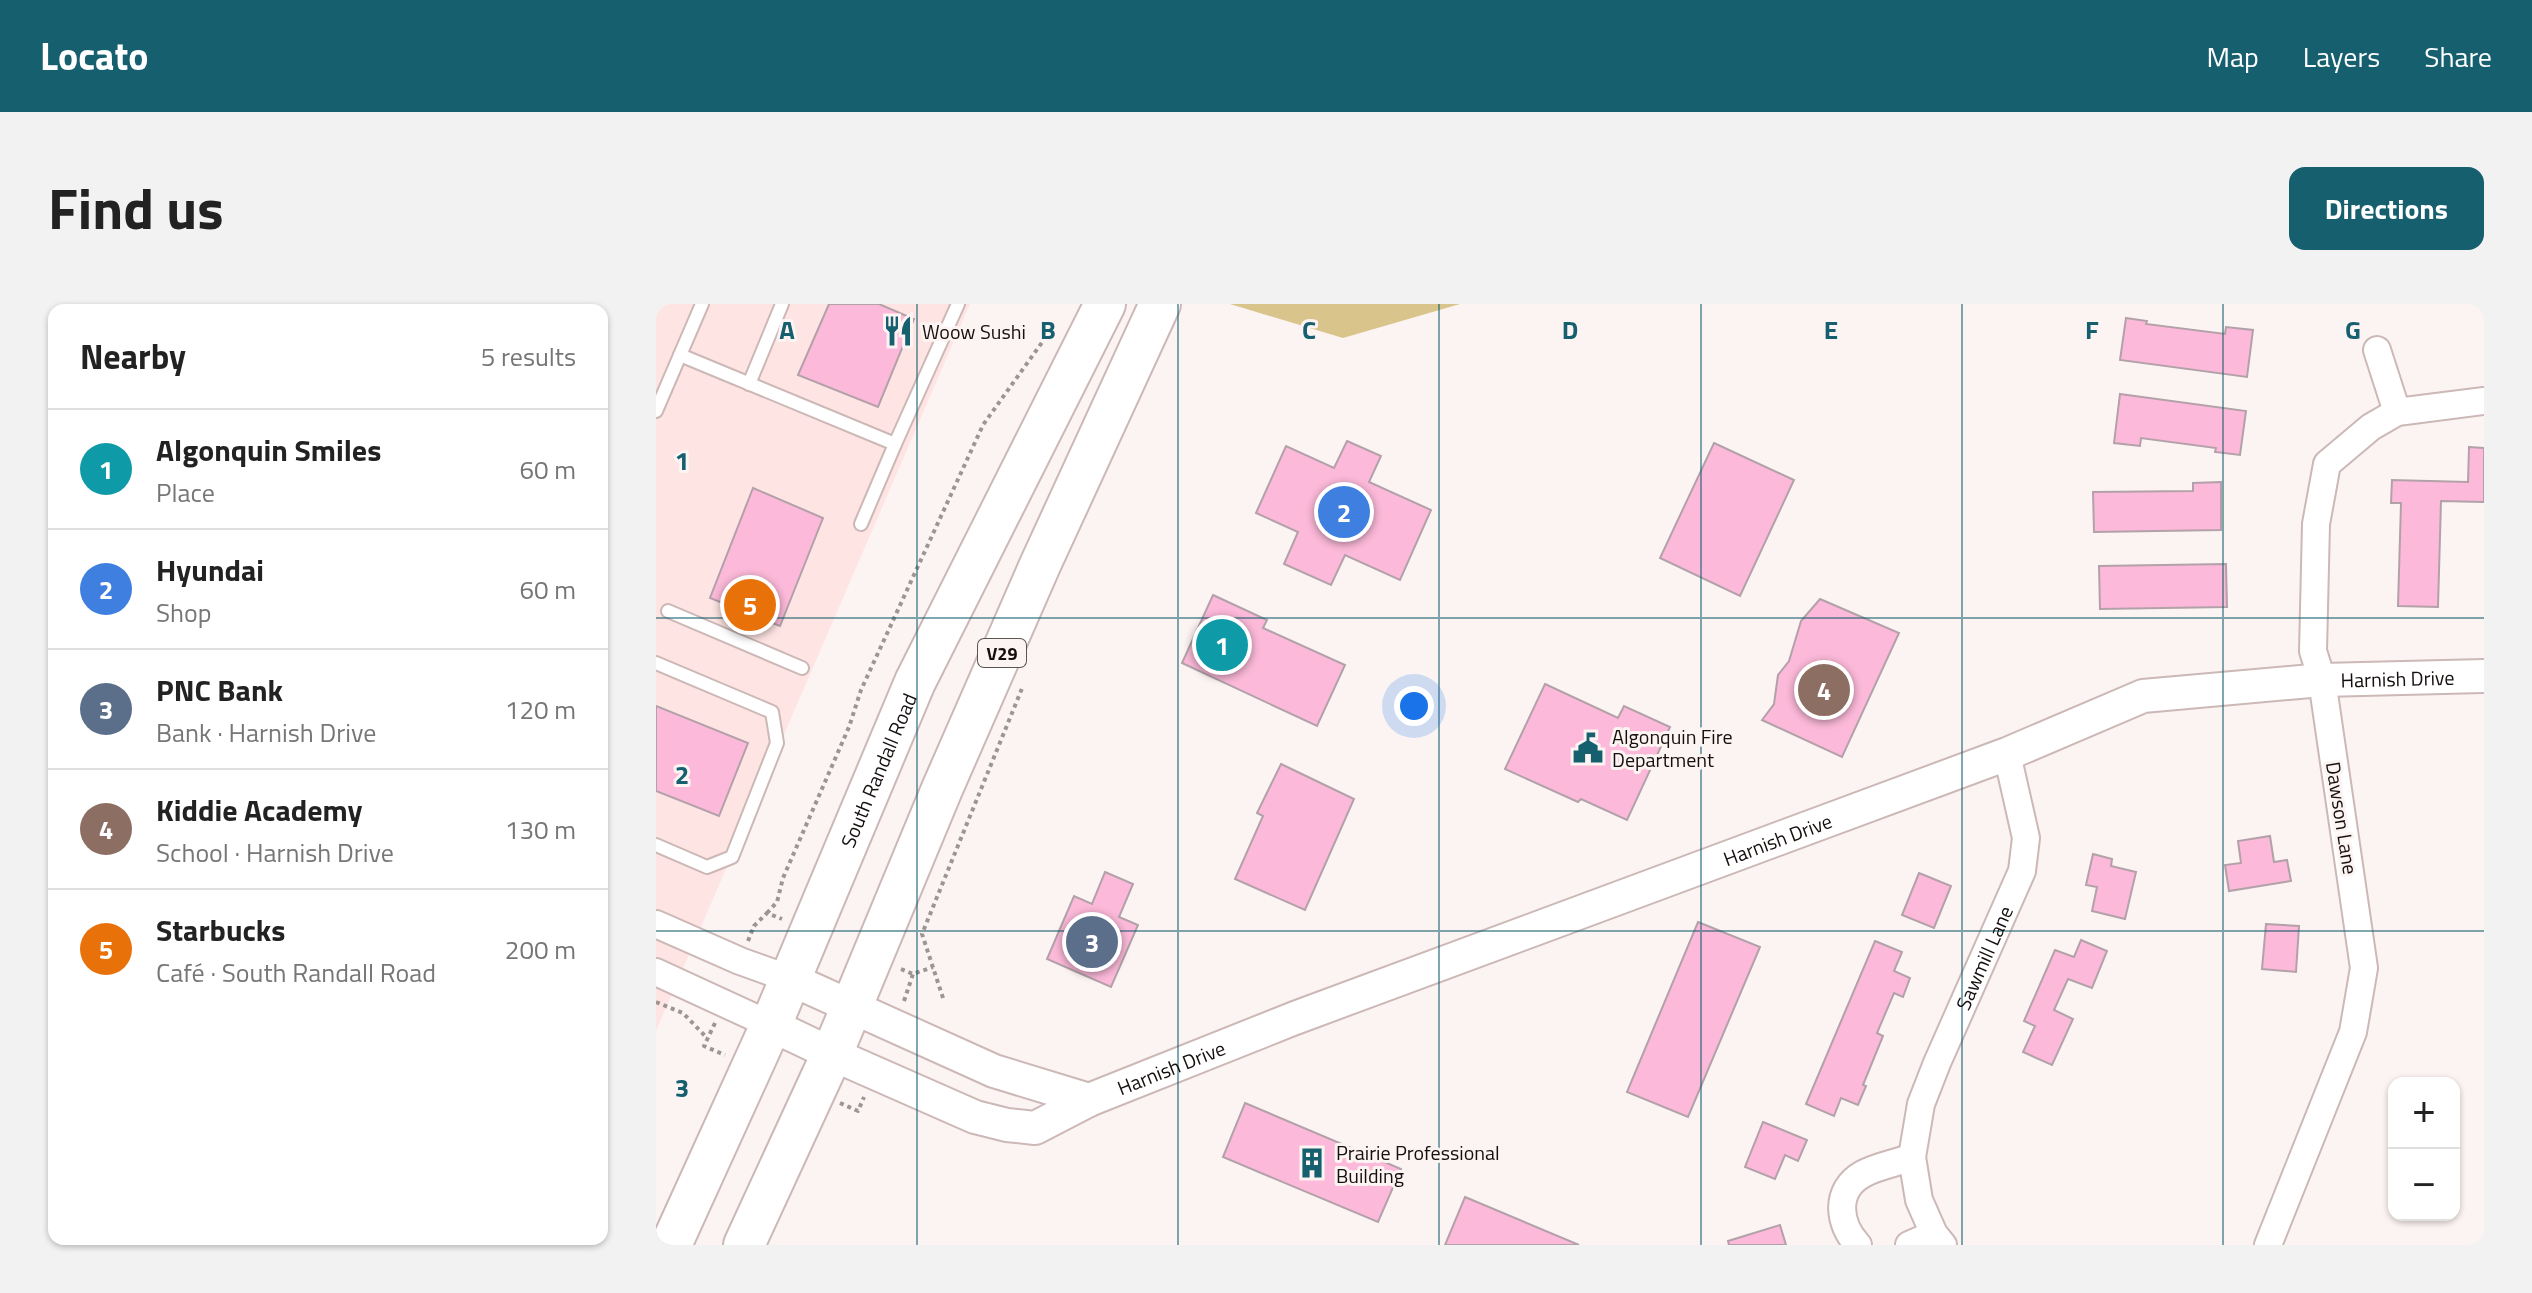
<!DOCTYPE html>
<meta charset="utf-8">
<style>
body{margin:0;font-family:"Titillium Web",sans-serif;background:#f2f2f2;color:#222}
.controls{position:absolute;right:24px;bottom:24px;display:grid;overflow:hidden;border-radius:16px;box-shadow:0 2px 6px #0004}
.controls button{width:72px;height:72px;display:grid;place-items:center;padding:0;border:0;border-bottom:2px solid #e0e0e0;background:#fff;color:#222;font:40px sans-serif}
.you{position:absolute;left:758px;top:402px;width:28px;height:28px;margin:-20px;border:6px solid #fff;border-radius:50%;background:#1a73e8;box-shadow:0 0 0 12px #1a73e833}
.badge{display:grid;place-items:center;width:52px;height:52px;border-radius:50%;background:#155f6e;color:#fff;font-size:26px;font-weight:700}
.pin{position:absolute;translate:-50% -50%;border:4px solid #fff;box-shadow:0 2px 8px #0006}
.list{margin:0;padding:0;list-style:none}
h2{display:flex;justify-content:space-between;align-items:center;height:104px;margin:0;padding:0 32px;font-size:34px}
h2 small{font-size:26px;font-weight:400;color:#767676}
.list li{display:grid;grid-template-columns:52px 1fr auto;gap:24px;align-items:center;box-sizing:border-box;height:120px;padding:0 32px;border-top:2px solid #e0e0e0}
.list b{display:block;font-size:30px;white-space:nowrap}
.list p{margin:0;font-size:26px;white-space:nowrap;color:#767676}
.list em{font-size:26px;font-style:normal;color:#767676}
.map{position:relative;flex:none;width:1828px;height:941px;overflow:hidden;border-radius:16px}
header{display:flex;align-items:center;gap:48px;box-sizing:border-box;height:112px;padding:0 40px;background:#155f6e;color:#fff}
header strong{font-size:38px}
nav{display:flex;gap:44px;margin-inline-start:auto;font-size:28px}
.intro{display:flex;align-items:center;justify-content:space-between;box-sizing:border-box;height:192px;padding:0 48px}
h1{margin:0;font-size:56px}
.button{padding:20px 36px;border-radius:16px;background:#155f6e;color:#fff;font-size:28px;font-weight:700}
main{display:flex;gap:48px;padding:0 48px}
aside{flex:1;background:#fff;border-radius:16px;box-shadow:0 2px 6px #0004}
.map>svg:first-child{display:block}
</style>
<header>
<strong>Locato</strong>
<nav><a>Map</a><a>Layers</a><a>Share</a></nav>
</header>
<div class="intro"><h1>Find us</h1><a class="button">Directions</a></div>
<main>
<aside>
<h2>Nearby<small>5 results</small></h2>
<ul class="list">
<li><span class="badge" style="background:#0f9aa8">1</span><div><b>Algonquin Smiles</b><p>Place</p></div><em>60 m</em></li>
<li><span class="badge" style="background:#3f7fe0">2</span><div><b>Hyundai</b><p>Shop</p></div><em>60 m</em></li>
<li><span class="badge" style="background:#5c6f8a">3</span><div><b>PNC Bank</b><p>Bank · Harnish Drive</p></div><em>120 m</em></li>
<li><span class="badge" style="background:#8d6e63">4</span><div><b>Kiddie Academy</b><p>School · Harnish Drive</p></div><em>130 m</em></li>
<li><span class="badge" style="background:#e8710a">5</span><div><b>Starbucks</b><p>Café · South Randall Road</p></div><em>200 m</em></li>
</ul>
</aside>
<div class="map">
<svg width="1828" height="941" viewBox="0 0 1828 941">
<rect width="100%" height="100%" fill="#fcf4f3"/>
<polygon fill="#fee5e3" points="0,0 314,0 0,727"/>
<polygon fill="#d9c48b" points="574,0 804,0 687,34"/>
<g fill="#fcb9d9" stroke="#b3a1a9" stroke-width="2">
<polygon points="173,0 223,0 258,15 222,103 142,71"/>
<polygon points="1470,14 1491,17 1490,20 1569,30 1570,23 1597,26 1591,73 1464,56"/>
<polygon points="1464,90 1590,107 1584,151 1559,148 1560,144 1485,134 1484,142 1458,139"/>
<polygon points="691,137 725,152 713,178 775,206 744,276 689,251 675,281 628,260 642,228 600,209 630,142 678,164"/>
<polygon points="1058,139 1138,176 1084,292 1004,254"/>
<polygon points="1813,143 1828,144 1828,198 1785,197 1782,303 1742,302 1745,199 1735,199 1736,176 1812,178"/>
<polygon points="1565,178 1565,226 1438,228 1437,188 1537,187 1537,179"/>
<polygon points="97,184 167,214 124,322 54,294"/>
<polygon points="1570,260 1571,303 1444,305 1443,262"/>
<polygon points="557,291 611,316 607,324 689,361 661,422 526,359"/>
<polygon points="1164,295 1243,329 1186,453 1106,416 1118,400 1122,371 1133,357 1145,317"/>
<polygon points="889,380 962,414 968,402 1014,423 971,516 925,495 922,498 849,465"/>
<polygon points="0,402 92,439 63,512 0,487"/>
<polygon points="625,460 698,495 649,606 579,575 607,512 601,509"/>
<polygon points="1614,532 1618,558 1631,556 1635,577 1573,587 1569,561 1585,559 1582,537"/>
<polygon points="1437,550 1456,555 1455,562 1480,568 1469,615 1436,607 1441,583 1430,581"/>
<polygon points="449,568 477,580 463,613 482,621 455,683 391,655 418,592 436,600"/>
<polygon points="1263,569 1295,582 1278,624 1246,611"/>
<polygon points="1042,618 1104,643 1032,813 971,788"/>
<polygon points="1610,620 1643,622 1640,668 1606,665"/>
<polygon points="1425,636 1451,647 1436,684 1412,675 1398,706 1417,715 1396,761 1367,748 1379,722 1368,717 1399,646 1418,653"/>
<polygon points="1219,637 1246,648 1238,667 1254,674 1247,693 1238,689 1221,729 1227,732 1207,781 1210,782 1202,801 1185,794 1178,812 1150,800"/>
<polygon points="589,799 745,865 722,918 567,853"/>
<polygon points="1107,818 1151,836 1142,857 1129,851 1119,875 1089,863"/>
<polygon points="809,893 923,941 789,941"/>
<polygon points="1124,921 1130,941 1073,941 1072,937"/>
</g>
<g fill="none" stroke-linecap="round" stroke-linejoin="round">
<g stroke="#ccb8b6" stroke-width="16">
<g id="service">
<polyline points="24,51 239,140 302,0"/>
<polyline points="93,80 126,0"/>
<polyline points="0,107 46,0"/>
<polyline points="205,220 239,140"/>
<polyline points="12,307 146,364"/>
<polyline points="0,359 116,408 121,439 76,553 51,563 0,541"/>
</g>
</g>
<g stroke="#ccb8b6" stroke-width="30">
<g id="minor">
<polyline points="1721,46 1741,108"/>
<polyline points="0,620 84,657 134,675"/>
<polyline points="0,668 115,721"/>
<path d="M1202,941c-20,-21 -24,-55 5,-71 14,-8 34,-11 49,-17"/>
<polyline points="1253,941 1278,930"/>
<path id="s1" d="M1287,941l-9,-11 -15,-34 -7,-43 9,-53 16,-41 85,-192 4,-33 -19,-84"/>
<polyline points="1612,941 1697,728 1708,664 1666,376 1657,347 1660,220 1671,160 1715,123 1741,108 1828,97"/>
</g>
</g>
<g stroke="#ccb8b6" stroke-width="36">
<g id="tertiary">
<polyline points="134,675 338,767 433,796"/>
<path id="s2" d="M115,721l61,29 143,63 32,8 28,3 54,-28 206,-82 712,-264 136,-58 179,-16 162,-4"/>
</g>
</g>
<g stroke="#ccb8b6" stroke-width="44">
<g id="primary">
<path id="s3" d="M15,941l100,-220 144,-343 190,-378"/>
<polyline points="88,941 176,750 286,485 384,261 504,0"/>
</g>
</g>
<g stroke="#9d9594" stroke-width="4" stroke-dasharray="4 4" stroke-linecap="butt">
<polyline points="111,609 121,598 127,574 193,423 205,386 327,121 392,30"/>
<polyline points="92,637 98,622 111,609 126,615"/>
<polyline points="245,665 257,670 277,663"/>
<polyline points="287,694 266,630 367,382"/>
<polyline points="248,697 257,670"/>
<polyline points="0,698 27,709 51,734"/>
<polyline points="59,719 48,742 69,751"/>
<polyline points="184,799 202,807 208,793"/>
</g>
<use href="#service" stroke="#fff" stroke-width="12"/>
<use href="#minor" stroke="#fff" stroke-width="26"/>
<use href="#tertiary" stroke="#fff" stroke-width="32"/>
<use href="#primary" stroke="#fff" stroke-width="40"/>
</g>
<path fill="none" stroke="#155f6e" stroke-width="2" stroke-opacity="0.55" d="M261,0v941M522,0v941M783,0v941M1045,0v941M1306,0v941M1567,0v941M0,314h1828M0,627h1828"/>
<defs>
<g id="restaurant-bare" transform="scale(2.4)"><path d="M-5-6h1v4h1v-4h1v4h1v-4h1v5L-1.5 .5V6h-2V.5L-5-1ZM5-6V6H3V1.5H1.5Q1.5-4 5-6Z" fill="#155f6e" stroke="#fcf4f3" stroke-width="2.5" paint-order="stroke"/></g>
<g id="civic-bare" transform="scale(2.4)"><path d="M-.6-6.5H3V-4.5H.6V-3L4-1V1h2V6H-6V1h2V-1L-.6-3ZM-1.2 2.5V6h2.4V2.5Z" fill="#155f6e" stroke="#fcf4f3" stroke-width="2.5" paint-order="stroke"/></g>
<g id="building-bare" transform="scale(2.4)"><path d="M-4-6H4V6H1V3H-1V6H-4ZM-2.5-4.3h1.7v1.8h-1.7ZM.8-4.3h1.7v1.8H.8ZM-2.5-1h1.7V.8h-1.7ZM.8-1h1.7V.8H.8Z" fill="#155f6e" stroke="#fcf4f3" stroke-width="2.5" paint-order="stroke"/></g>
</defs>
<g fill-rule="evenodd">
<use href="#restaurant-bare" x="242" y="27"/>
<use href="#civic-bare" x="932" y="444"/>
<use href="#building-bare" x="656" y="859"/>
</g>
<g text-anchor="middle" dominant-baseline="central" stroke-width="6" stroke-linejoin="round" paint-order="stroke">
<rect fill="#fcf4f3" stroke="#5a5453" stroke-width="2" x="322" y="335" width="48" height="28" rx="6"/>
<g font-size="18" font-weight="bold" fill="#150f0e">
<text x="346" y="349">V29</text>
</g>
<g font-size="20" fill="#150f0e" stroke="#fcf4f3" text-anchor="start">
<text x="266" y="27">Woow Sushi</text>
<text x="956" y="432">Algonquin Fire<tspan x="956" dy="23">Department</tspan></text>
<text x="680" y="848">Prairie Professional<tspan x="680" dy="23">Building</tspan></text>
</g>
<g font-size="20" fill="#150f0e" stroke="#fcf4f3">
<text stroke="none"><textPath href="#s2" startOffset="1730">Harnish Drive</textPath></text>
<text stroke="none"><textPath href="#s3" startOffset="518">South Randall Road</textPath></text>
<text transform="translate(1686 514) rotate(81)">Dawson Lane</text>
<text stroke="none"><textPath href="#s2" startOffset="1082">Harnish Drive</textPath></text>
<text stroke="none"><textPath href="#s1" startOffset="308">Sawmill Lane</textPath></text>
<text stroke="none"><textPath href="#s2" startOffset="434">Harnish Drive</textPath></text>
</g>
</g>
<g font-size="26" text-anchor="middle" font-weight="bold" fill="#155f6e" stroke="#fcf4f3" stroke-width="6" stroke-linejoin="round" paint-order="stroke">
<text x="131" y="35">A</text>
<text x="392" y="35">B</text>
<text x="653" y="35">C</text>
<text x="914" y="35">D</text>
<text x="1175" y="35">E</text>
<text x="1436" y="35">F</text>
<text x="1697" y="35">G</text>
<text x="26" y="166">1</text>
<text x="26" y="480">2</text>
<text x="26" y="793">3</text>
</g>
</svg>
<div class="controls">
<button>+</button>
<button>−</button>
</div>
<div class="you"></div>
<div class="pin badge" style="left:566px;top:341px;background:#0f9aa8">1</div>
<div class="pin badge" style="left:688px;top:208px;background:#3f7fe0">2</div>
<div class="pin badge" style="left:436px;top:638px;background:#5c6f8a">3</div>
<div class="pin badge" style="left:1168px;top:386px;background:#8d6e63">4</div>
<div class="pin badge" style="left:94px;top:301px;background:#e8710a">5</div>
</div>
</main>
